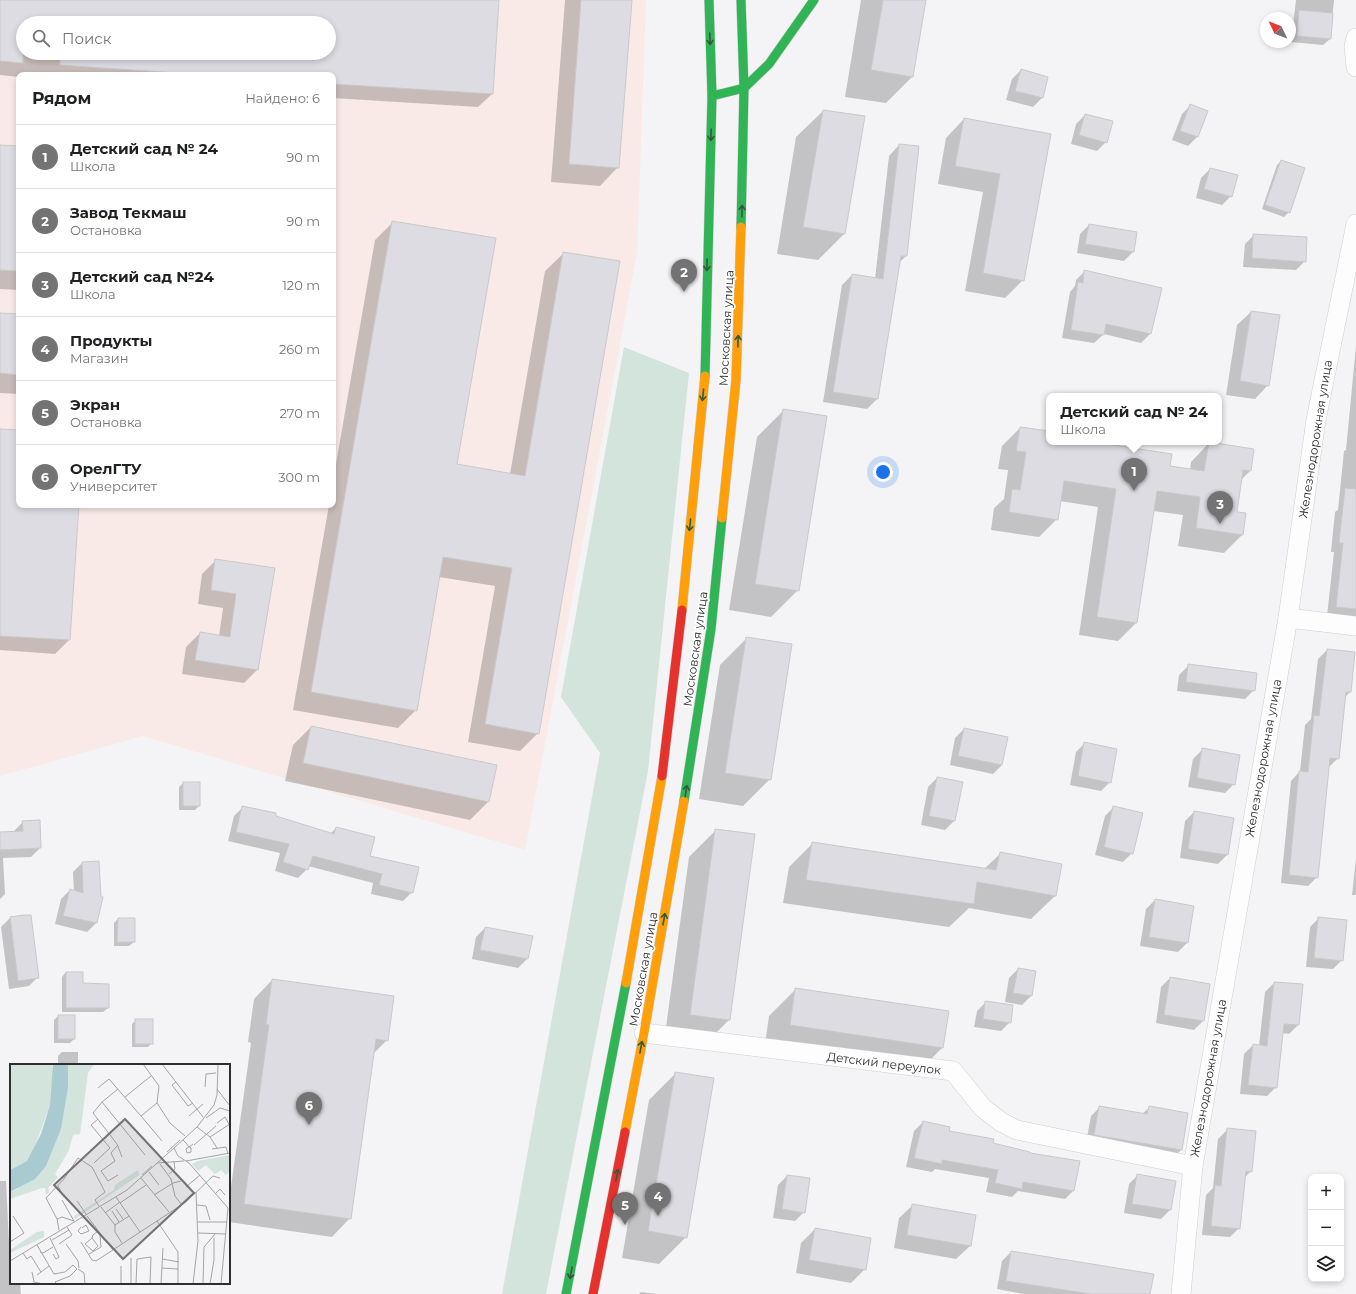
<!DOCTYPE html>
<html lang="ru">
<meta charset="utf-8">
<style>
body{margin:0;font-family:Montserrat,sans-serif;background:#f2f2f2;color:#202124}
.controls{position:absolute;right:12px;bottom:12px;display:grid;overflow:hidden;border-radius:8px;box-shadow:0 2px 6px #0003}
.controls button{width:36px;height:36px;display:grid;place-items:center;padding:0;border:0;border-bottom:1px solid #e0e0e0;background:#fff;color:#202124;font:20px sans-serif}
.compass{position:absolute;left:1260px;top:12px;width:36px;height:36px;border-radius:50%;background:#fff;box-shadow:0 2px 6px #0003;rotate:313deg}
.you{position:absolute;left:883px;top:472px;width:14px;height:14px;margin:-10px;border:3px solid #fff;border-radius:50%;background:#1a73e8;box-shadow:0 0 0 6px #1a73e833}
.badge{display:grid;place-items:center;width:26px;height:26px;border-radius:50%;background:#747374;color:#fff;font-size:13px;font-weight:700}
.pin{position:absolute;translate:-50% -33px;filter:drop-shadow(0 1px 2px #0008)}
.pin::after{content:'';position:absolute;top:21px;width:14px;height:12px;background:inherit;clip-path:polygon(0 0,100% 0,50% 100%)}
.popup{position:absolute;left:1046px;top:393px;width:176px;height:52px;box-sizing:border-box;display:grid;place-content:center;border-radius:8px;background:#fff;filter:drop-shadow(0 1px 3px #0005);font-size:13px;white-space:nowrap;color:#757577}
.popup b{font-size:15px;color:#202124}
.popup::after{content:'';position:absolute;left:50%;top:100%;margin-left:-8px;border:8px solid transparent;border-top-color:#fff}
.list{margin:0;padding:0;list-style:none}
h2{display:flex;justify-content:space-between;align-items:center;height:52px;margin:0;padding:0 16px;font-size:17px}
h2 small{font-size:13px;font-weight:400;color:#757577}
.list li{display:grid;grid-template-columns:26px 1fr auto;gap:12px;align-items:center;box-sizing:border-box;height:64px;padding:0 16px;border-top:1px solid #e0e0e0}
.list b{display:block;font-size:15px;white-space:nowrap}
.list p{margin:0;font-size:13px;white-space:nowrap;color:#757577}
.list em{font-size:13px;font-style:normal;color:#757577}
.icon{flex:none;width:22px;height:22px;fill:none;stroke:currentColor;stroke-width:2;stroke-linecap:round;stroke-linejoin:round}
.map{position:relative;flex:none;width:1356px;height:1294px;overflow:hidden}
.search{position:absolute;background:#fff;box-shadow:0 2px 6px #0003;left:16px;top:16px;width:320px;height:44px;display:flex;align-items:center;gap:10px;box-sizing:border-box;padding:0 14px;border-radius:22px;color:#757577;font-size:15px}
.panel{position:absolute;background:#fff;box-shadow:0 2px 6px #0003;left:16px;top:72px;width:320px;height:436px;border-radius:8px}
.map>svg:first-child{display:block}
</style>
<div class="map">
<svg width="1356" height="1294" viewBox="0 0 1356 1294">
<rect width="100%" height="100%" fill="#f4f3f5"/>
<path fill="#f9eae7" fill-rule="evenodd" d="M0,0h646l-9,253 -112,597 -382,-114 -143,40zM23,23h306v30h-306zM19,75h314v430h-314z"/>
<polygon fill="#d3e4dc" points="624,347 689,373 648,771 546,1294 502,1294 600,753 561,697"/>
<g fill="#0003" fill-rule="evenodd">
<path d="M0,0h498l-6,94 -14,13 -145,-9v-23h-314v2l-19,-2zM23,23h306v30h-306z"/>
<polygon points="565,0 631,0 618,167 600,186 551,182"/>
<polygon points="861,0 925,0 912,77 886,103 845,97"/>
<polygon points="1296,0 1334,0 1330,39 1323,45 1291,42"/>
<polygon points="1021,70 1047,78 1042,98 1033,107 1006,100 1012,79"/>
<polygon points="1191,105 1207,112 1197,137 1188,146 1172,140 1182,114"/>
<polygon points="823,111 844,234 818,260 777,254 796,137"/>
<polygon points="1085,115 1106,142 1097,151 1071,144 1076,124"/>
<polygon points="964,119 1049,135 1023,280 1005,298 965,291 983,192 938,184 946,138"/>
<polygon points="899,145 906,256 899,263 877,399 867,409 823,402 842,285 852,275 875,279 889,156"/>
<polygon points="0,146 19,147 19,290 0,289"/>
<polygon points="1281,161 1289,212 1284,217 1262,209 1277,165"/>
<polygon points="1210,169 1231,196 1222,205 1196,198 1201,178"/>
<polygon points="393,222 456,465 510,474 545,271 564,253 538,733 520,751 468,742 495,586 439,577 416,710 398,728 293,710 329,505 333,505 333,481 375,240"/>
<polygon points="1089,225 1133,252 1124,261 1077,253 1080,234"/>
<polygon points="1254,235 1305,261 1296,270 1243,267 1245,244"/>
<polygon points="1085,271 1150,334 1141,343 1104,334 1094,343 1062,338 1070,292 1075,286 1076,280"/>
<polygon points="1251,312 1268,385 1255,399 1226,395 1237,325"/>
<polygon points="0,314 19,315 19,394 0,393"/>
<polygon points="1356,346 1356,617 1327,616 1334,552 1331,552 1335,512 1338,510 1344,451 1346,450"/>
<polygon points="784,410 798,590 771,617 729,610 757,437"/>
<polygon points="1020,428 1049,432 1049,442 1087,442 1169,467 1190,470 1191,462 1209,443 1250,471 1241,480 1236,512 1242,535 1224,553 1178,546 1183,515 1153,511 1136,623 1118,641 1079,635 1098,507 1060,501 1057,519 1039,537 991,530 994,508 1004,499 1008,470 998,469 1002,446"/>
<polygon points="0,430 19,431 19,505 78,505 69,640 55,654 0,650"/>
<polygon points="216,560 274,569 258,669 244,683 182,674 186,647 200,633 219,636 223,608 198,604 202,574"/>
<polygon points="747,638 770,779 743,806 699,799 720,665"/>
<polygon points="1327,650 1354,653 1350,692 1344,698 1338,758 1328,768 1317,877 1308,886 1281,883 1291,781 1300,771 1305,725 1311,719 1318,659"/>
<polygon points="1188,666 1254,690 1245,699 1177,691 1179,675"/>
<polygon points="311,727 488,802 470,820 285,781 293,745"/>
<polygon points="964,729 1002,765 993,774 950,765 955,738"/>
<polygon points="1085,743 1110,782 1101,791 1070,785 1076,752"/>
<polygon points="1202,750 1234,784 1225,793 1188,787 1193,759"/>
<polygon points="937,778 954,821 945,830 921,825 928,787"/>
<polygon points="183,783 199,783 199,806 195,810 179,810 179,787"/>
<polygon points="243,807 330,834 336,828 412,892 403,901 371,894 373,883 308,866 307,869 298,878 275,871 280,853 228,841 234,816"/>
<polygon points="1114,807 1132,853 1123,862 1095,855 1105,816"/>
<polygon points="1194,812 1233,819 1227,855 1218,864 1180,858 1185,821"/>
<polygon points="23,822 40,848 31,857 3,858 5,894 0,899 0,833 14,833 14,831"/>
<polygon points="716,830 754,835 729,1020 702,1047 664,1042 689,857"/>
<polygon points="812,844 984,869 1000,854 1061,865 1055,896 1031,919 969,908 949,927 783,903 789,867"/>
<polygon points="1356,858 1356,895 1352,895"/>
<polygon points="98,862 100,897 102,898 96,923 87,932 55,924 61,899 70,890 74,891 73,872 82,863"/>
<polygon points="1155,900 1187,943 1178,952 1140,946 1146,909"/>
<polygon points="10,918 38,977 29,986 9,989 1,927"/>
<polygon points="1319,918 1342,960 1333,969 1306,967 1310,927"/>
<polygon points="118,919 134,919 134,942 129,946 114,946 114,923"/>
<polygon points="485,928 531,937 527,959 518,968 472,959 476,937"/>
<polygon points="1018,969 1031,996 1022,1005 1005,1002 1009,978"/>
<polygon points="66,972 82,984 108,1008 103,1012 62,1012 62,977"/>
<polygon points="1170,978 1203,1021 1194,1030 1156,1023 1161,987"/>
<polygon points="272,980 387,1040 373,1054 350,1218 332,1237 229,1222 229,1201 251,1043 248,1042 254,999"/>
<polygon points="1274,983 1298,1025 1289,1034 1282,1033 1276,1087 1267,1096 1240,1094 1244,1054 1253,1045 1259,1046 1265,992"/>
<polygon points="796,989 943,1047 916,1074 764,1051 769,1016"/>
<polygon points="986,1002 1010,1022 1001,1031 974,1027 977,1011"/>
<polygon points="58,1016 74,1039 70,1043 54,1043 54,1020"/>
<polygon points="136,1020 152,1043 148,1047 132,1047 132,1024"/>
<polygon points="62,1052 78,1052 78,1065 58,1065 58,1056"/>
<polygon points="676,1073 686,1237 659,1264 622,1258 649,1100"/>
<polygon points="1100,1107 1142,1114 1149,1108 1187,1114 1181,1150 1172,1159 1086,1143 1091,1116"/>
<polygon points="923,1122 948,1132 992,1144 1074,1190 1065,1199 1018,1191 1012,1197 986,1192 989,1178 935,1169 932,1172 906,1167 914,1131"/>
<polygon points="1227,1130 1251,1171 1244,1178 1239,1228 1230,1237 1202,1235 1206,1195 1213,1188 1218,1139"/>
<polygon points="1138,1175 1175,1182 1170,1210 1161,1219 1124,1213 1129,1184"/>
<polygon points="787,1176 804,1212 795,1221 773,1218 778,1185"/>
<polygon points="0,1181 6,1181 11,1283 20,1283 21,1294 0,1294"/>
<polygon points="913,1205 970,1246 956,1259 894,1248 899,1218"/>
<polygon points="815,1229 865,1269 851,1283 796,1273 801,1243"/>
<polygon points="1011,1252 1149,1294 1024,1294 997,1289 1002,1261"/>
<polygon points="641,1292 657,1294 639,1294"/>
</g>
<g fill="#dedce3" stroke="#c9c9ca">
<polygon points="0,0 499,0 493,94 333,84 333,75 206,75 60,65 60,53 329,53 329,23 23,23 23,63 0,61"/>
<polygon points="581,0 632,0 619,168 569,164"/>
<polygon points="883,0 926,0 913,77 871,70"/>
<polygon points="1299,10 1333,13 1331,39 1297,36"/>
<polygon points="1021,69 1048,77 1043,98 1015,91"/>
<polygon points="1190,104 1208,111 1198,137 1180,131"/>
<polygon points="823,110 865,116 845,234 803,227"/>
<polygon points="1085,114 1113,121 1107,143 1079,135"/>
<polygon points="964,118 1051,134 1024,281 983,273 1000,174 955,166"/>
<polygon points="899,144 919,146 907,256 901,256 878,399 833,392 852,274 883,279"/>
<polygon points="0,145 19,146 19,271 0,270"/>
<polygon points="1281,160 1305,168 1290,213 1265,205"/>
<polygon points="1210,168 1238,175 1232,197 1204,189"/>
<polygon points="392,221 496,238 457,464 525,476 563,252 620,261 539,734 485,724 512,568 443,557 417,711 311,692"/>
<polygon points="1089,224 1137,232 1134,252 1085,244"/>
<polygon points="1253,234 1307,237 1306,262 1252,258"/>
<polygon points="1084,270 1162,288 1151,334 1106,324 1104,335 1071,330 1078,282 1083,283"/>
<polygon points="1251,311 1280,315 1269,386 1240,381"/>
<polygon points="0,313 19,314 19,375 0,373"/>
<polygon points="783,409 827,416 799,591 755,584"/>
<polygon points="1020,427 1049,431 1049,442 1094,442 1172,454 1170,466 1204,471 1209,442 1254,449 1251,471 1243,470 1237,512 1246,513 1243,535 1196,528 1200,497 1157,491 1137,623 1097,617 1116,489 1064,481 1058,520 1009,512 1012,489 1020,490 1026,452 1016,451"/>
<polygon points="0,429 19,430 19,505 79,505 70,640 0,636"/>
<polygon points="1345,488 1356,489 1356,609 1336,607 1343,543 1339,543"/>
<polygon points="215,559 275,568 258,670 195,660 200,632 230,637 236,594 211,590"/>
<polygon points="746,637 792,644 771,780 725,773"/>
<polygon points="1327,649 1355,652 1351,692 1346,692 1339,759 1330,758 1318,878 1289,875 1299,771 1308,772 1314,715 1319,716"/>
<polygon points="1188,664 1257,673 1255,691 1186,682"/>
<polygon points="311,726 497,765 489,802 303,763"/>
<polygon points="964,728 1008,737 1002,765 958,756"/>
<polygon points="1084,742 1117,749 1111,783 1078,776"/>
<polygon points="1202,748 1240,755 1235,785 1197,778"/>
<polygon points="937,777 963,782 955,821 929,816"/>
<rect x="183" y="782" width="17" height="24"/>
<polygon points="242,806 276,813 276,816 334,834 336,827 375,837 370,856 419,867 413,893 379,885 382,874 313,856 308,870 283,862 289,844 236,832"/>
<polygon points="1113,806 1143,813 1133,854 1104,847"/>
<polygon points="1194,811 1234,818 1228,855 1188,849"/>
<polygon points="40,820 41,848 0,850 0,832 23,831 22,821"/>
<polygon points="715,829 755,834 730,1020 690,1015"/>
<polygon points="812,842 996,870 1000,852 1062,864 1056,896 977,882 974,904 806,880"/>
<polygon points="99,861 101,897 103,897 97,923 63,916 70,889 83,893 82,862"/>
<polygon points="1155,899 1194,906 1188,943 1149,937"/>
<polygon points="24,915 31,915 39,978 18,981 10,917"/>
<polygon points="1318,917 1347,920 1343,961 1314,958"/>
<polygon points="118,918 135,918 135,942 117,942"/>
<polygon points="485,927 533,936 528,959 480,950"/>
<polygon points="1018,968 1036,971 1032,996 1013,993"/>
<polygon points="66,972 83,972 83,983 109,984 109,1008 66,1008"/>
<polygon points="1170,977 1210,984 1204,1021 1164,1015"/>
<polygon points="272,979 394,996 388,1041 376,1039 351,1219 244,1204 269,1025 266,1024"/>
<polygon points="1274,982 1303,984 1299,1025 1284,1024 1277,1088 1248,1085 1253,1044 1267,1046"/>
<polygon points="795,988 949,1011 943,1048 790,1025"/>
<polygon points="985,1001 1013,1005 1011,1023 983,1019"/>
<rect x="58" y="1015" width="17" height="24"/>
<rect x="135" y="1019" width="18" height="25"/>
<polygon points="675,1072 714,1078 687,1238 648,1231"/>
<polygon points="1099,1106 1147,1114 1149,1106 1188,1113 1182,1150 1094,1135"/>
<polygon points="923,1121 950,1127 949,1131 994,1139 993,1143 1030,1152 1030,1153 1080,1161 1074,1191 1023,1182 1022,1189 995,1183 998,1170 942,1160 942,1164 914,1158"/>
<polygon points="1227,1128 1256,1131 1252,1172 1246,1171 1240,1229 1211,1226 1215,1185 1221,1186"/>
<polygon points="1137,1174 1176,1181 1171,1210 1132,1204"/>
<polygon points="787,1175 810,1178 805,1213 782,1209"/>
<polygon points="912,1204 976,1215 971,1246 907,1235"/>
<polygon points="815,1228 871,1238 866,1270 809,1260"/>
<polygon points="1011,1251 1154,1274 1150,1294 1091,1294 1006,1281"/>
</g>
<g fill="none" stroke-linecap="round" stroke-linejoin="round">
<g stroke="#cfced0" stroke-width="20">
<g id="street">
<polyline points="1356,38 1354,46 1356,67"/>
<polyline points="1288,618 1356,626"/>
<polyline points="644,1033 953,1071 983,1108 1001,1122 1017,1130 1193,1166"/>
<polyline points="1181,1294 1193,1166 1288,618 1316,420 1356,224"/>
</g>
</g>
<g stroke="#cfced0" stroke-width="10">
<g id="fast">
<polyline points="741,0 744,88 741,227"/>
<polyline points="712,96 744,88 769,64 814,0"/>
<polyline points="705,376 712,96 709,0"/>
<polyline points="684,801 711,629 722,518"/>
<polyline points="566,1294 626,983"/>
</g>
</g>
<g stroke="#cfced0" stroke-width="10">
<g id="slow">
<polyline points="722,518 736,380 741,227"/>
<polyline points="682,610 705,376"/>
<polyline points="626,983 662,776"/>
<polyline points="625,1132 644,1033 684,801"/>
</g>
</g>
<g stroke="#cfced0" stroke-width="10">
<g id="jam">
<polyline points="662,776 682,610"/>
<polyline points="593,1294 625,1132"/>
</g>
</g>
<use href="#street" stroke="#fdfdfe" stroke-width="19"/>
<use href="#fast" stroke="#30b455" stroke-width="9"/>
<use href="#slow" stroke="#ff9f0a" stroke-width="9"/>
<use href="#jam" stroke="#e5322d" stroke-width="9"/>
</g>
<defs><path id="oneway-shaft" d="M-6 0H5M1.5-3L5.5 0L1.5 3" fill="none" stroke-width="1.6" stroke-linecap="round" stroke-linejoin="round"/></defs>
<g stroke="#2f5d3c">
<use href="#oneway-shaft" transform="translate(710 39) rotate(88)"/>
<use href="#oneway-shaft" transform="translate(711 135) rotate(92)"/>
<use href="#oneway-shaft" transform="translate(742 211) rotate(-89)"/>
<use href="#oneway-shaft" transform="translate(707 265) rotate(91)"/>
<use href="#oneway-shaft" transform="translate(738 341) rotate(-88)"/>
<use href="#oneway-shaft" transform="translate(703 395) rotate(96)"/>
<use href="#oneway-shaft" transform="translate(690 525) rotate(96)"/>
<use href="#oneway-shaft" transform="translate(686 791) rotate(-81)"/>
<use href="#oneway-shaft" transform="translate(664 919) rotate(-80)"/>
<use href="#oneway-shaft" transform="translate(641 1047) rotate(-79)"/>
<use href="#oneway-shaft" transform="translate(617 1175) rotate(-79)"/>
<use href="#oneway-shaft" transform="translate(571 1273) rotate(101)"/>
</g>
<g text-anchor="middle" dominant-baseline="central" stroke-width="3.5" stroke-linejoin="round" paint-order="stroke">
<g font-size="12" fill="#2f2e2f" stroke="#fff">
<text transform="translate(726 328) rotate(-87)">Московская улица</text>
<text transform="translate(1315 439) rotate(-81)">Железнодорожная улица</text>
<text transform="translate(695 649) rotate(-82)">Московская улица</text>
<text transform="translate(1263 758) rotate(-80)">Железнодорожная улица</text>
<text transform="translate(643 969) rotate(-80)">Московская улица</text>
<text transform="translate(884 1063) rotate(7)">Детский переулок</text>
<text transform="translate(1208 1078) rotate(-80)">Железнодорожная улица</text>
</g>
</g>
<g transform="translate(10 1064)">
<rect width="220" height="220" fill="#f4f3f5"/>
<path d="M0,0h42l1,8 -3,33 -17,47 -6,9 -17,9zM58,0h26l-6,9 -8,61 -7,1 -4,15 -14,24 3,3 -10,11 1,4 -3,3 -1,-7h-3l-32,11v-7l8,-3 50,-103zM220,91v16l-4,4 -5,-5 -6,4 -9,-9 -8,6 -6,-7 6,-3zM128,106l1,5 -64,44 -1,-3 40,-26 1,-5zM34,167v6l-34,16v-3l27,-18z" fill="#d3e4dc"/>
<path d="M43,0h15v23l-7,42 -15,37 -11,13 -25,13v-22l17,-9 14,-27 9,-29z" fill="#aacad2"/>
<path fill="none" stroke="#a5a4a6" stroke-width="1" d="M133,0l16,22 -2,17M152,0l41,53M166,18l-4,3 16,21 5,-3M195,23l1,-13 10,-1M88,24l11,-9 32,37 16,-13 13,20 15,13M108,25l-16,13 43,53M207,25l13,17M115,33l26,-21M92,38l-9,11 24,31 5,13M131,52l21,25M179,52l14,-12M196,54l14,-10 10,3M207,59l8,-6 5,9M187,63l13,10 20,-13M200,73l7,11M173,76l3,3 3,4 2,1v4l-4,1 -1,-4 3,-2 4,-3M184,81l22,-19M107,82l-6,7 4,8 -14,10 7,10 10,-6M164,84l4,8 11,7 39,45 -7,76M202,85l14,-2 2,7M157,88l13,-12M176,97l44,-8M84,99l16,-15 -19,-23 7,-6M147,99l27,-2M150,100l11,15 4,17 6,8M139,108l10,13M159,110l6,-5 -1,-7M132,111l10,-9M131,114l28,34M48,122l6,11M176,123l14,-12M206,129l4,-4 5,6M144,131l19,-12 8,-2M106,133l24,35M52,136l12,21M67,137l9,13M110,139l26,-18M187,141l9,1 4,14M91,143l14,18v7l7,11M106,145l7,10M102,147l7,11M95,149l15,-11M77,152l26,34M47,155l5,-2 12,4M147,157l21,31v32M188,158h29M105,161l14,-9M71,163l-3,4 3,3 8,-3 -3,-6 -4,3M49,166l-2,-11 -11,-21 18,-19 14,-21 14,9 13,25 -10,8 4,6M188,169l28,1M40,174l9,19 -3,2 -3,-5M82,174l-7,6 8,7 5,-5 -6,-8 1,-3 5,-4M42,176l17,-10M0,178l14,-9 -11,-17M71,178l11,18 4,1 90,-59 27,-26 7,2M49,180l13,-9 -5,-8M56,180l12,17 1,7M27,181l17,29 11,-2 8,-7 4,4 -7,7 -15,6 2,2M30,188l3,1 10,-6M13,189l4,6 4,-3 10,16M79,190l12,-7 -1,-12M152,195l17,3M0,197l117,-71 47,-42 23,-21 17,-22 3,-10 1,-31M111,202v18M152,204l16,1M68,205l6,4 1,11M22,208l2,10 9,2M27,211l12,-9M121,220v-26M126,220l1,-25 14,-2 -1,27M151,220l2,-36M183,220l5,-43 -2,-49M193,220l1,-37 11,-13M200,220l4,-24v-22"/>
<path fill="#747374" fill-opacity="0.15" stroke="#747374" stroke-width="2" d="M115,55l69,74 -71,66 -69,-74z"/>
<rect width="220" height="220" fill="none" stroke="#2f2e2f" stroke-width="2"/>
</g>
</svg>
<div class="controls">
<button>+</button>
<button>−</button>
<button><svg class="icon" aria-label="layers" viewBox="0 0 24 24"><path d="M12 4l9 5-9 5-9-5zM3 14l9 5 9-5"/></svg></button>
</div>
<svg class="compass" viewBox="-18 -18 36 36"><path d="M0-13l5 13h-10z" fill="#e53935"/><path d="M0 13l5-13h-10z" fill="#757577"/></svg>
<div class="you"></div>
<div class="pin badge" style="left:1134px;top:491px">1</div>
<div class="popup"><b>Детский сад № 24</b>Школа</div>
<div class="pin badge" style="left:684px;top:292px">2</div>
<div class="pin badge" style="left:1220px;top:524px">3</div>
<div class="pin badge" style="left:658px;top:1216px">4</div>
<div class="pin badge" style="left:625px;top:1225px">5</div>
<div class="pin badge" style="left:309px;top:1125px">6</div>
<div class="search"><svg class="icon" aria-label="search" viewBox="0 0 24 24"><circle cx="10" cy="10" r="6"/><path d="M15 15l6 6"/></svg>Поиск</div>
<section class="panel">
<h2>Рядом<small>Найдено: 6</small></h2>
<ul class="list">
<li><span class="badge">1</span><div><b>Детский сад № 24</b><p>Школа</p></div><em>90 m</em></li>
<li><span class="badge">2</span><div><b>Завод Текмаш</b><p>Остановка</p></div><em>90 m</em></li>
<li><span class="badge">3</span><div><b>Детский сад №24</b><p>Школа</p></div><em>120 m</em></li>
<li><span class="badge">4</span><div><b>Продукты</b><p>Магазин</p></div><em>260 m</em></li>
<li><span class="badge">5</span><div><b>Экран</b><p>Остановка</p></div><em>270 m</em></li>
<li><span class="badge">6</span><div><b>ОрелГТУ</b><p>Университет</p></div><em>300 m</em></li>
</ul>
</section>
</div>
